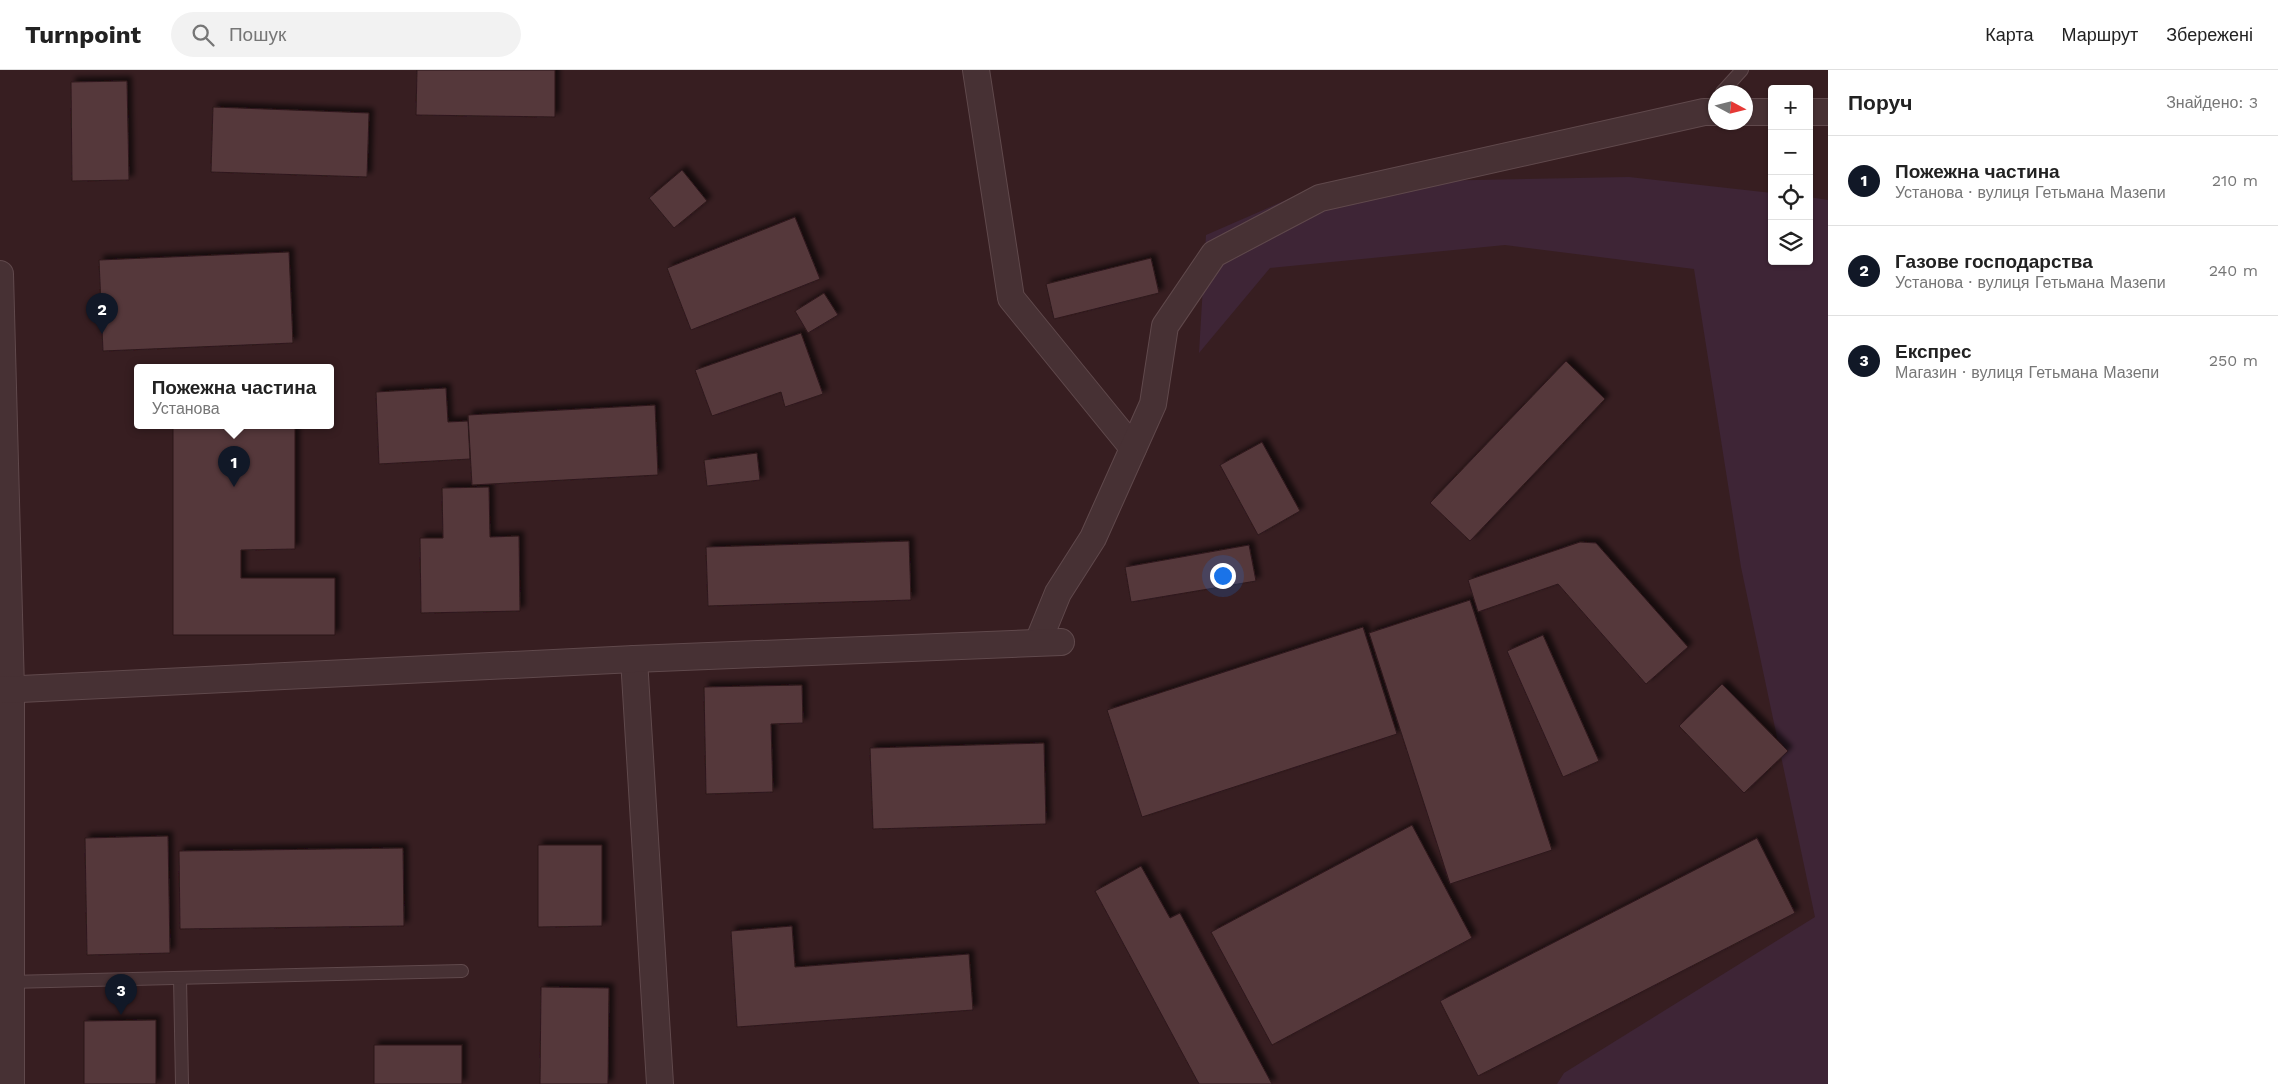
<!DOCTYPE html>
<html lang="uk">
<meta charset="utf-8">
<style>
body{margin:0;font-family:"Work Sans",sans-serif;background:#f2f2f2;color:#222}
.controls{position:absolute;right:15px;top:15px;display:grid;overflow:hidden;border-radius:5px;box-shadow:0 1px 4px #0004}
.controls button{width:45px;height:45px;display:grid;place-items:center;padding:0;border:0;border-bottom:1px solid #e0e0e0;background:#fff;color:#222;font:25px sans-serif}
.compass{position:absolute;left:1708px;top:15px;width:45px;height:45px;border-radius:50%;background:#fff;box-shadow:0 1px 4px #0004;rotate:97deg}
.you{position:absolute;left:1222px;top:505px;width:18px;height:18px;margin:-12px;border:4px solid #fff;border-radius:50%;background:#1a73e8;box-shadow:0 0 0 8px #1a73e833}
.badge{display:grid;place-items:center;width:32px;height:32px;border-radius:50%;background:#111827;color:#fff;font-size:16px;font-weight:700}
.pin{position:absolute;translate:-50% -41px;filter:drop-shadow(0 1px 2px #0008)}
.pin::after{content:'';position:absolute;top:26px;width:18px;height:15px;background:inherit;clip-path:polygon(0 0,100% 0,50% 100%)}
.popup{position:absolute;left:134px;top:294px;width:200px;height:65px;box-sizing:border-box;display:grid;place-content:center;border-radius:5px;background:#fff;filter:drop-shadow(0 1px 4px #0005);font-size:16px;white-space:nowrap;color:#767676}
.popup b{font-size:19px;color:#222}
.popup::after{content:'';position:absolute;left:50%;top:100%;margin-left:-10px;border:10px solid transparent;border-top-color:#fff}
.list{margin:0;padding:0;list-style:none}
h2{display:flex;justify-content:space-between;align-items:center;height:65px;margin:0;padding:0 20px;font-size:21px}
h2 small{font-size:16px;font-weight:400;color:#767676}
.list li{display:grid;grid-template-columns:32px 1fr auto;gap:15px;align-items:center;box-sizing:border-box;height:90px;padding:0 20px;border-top:1px solid #e0e0e0}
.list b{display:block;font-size:19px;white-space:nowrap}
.list p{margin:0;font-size:16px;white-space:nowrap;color:#767676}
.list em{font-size:16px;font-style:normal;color:#767676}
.icon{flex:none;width:28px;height:28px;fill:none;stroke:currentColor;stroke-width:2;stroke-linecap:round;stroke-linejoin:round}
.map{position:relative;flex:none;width:1828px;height:1014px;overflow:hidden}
header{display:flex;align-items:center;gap:30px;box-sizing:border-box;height:70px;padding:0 25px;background:#fff;border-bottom:1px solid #e0e0e0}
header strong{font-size:24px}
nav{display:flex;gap:28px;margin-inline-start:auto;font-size:18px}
.search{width:350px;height:45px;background:#f2f2f2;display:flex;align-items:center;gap:12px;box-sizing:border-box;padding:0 18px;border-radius:28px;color:#767676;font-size:19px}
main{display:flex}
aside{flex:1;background:#fff}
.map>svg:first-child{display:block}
</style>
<header>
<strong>Turnpoint</strong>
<div class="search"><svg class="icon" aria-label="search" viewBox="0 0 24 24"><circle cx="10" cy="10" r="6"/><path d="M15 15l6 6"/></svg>Пошук</div>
<nav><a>Карта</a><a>Маршрут</a><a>Збережені</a></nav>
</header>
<main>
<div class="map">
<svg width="1828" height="1014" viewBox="0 0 1828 1014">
<defs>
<filter id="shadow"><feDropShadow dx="4.5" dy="-4.5" stdDeviation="2.5" flood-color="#0009"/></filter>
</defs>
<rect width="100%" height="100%" fill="#371e21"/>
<polygon fill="#3e2536" points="1629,107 1772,123 1772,191 1809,191 1809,127 1828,130 1828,1014 1557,1014 1564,1003 1815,847 1741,497 1694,199 1505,175 1270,198 1199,283 1206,165 1325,113"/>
<g fill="#55373b" stroke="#2e191c" filter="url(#shadow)">
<polygon points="417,0 555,0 555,47 416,45"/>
<polygon points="127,11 129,110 72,111 71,12"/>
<polygon points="213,37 369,43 367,107 211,102"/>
<polygon points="682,100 707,131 674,158 649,128"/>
<polygon points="795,147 820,209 691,260 667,198"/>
<polygon points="289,182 293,273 103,281 99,190"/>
<polygon points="1151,188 1159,223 1054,249 1046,214"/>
<polygon points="824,223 838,245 808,263 795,241"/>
<polygon points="801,263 823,324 785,337 781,322 712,346 695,300"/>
<polygon points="1566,291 1605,329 1470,471 1430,433"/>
<polygon points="446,318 448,352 468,351 470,389 379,394 376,322"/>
<polygon points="655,335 658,405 472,415 468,345"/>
<polygon points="173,356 295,356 295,479 241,480 241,508 335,508 335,565 173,565"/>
<polygon points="1262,372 1300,441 1258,465 1220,395"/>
<polygon points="757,383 760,410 707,416 704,390"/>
<polygon points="489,417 490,467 519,466 520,541 421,543 420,468 443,468 442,418"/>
<polygon points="909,471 911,530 708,536 706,477"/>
<polygon points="1580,472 1596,473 1688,577 1646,614 1558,514 1478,542 1468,510"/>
<polygon points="1249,475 1256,511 1131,532 1125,497"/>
<polygon points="1470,530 1552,780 1450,814 1369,563"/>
<polygon points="1363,557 1397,664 1142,747 1107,640"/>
<polygon points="1543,565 1599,691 1563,707 1507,581"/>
<polygon points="1722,614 1788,681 1744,723 1679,656"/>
<polygon points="802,615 803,653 771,654 773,722 706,724 704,617"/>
<polygon points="1044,673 1046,754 873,759 870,678"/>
<polygon points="1412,755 1472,868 1272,975 1211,862"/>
<polygon points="168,766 170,883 87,885 85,768"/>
<polygon points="1757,768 1795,843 1478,1006 1440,931"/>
<polygon points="538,775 602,775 602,856 538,857"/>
<polygon points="403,778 404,856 180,859 179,781"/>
<polygon points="1141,796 1170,848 1180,843 1272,1014 1199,1014 1095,821"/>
<polygon points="792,856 795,897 969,884 973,940 737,957 731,861"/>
<polygon points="541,917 609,918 608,1014 540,1014"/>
<polygon points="156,950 156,1014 84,1014 84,951"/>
<rect x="374" y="975" width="88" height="39"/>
</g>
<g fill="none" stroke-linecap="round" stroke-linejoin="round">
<g stroke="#60494c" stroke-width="14">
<g id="lane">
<polyline points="1722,22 1742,0"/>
<polyline points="180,908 182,1014"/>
<polyline points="9,912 462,901"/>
</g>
</g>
<g stroke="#60494c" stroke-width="28">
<g id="street">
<polyline points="976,0 1011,228 1133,378"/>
<polyline points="1746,42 1772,42"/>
<polyline points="1809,42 1828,42"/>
<polyline points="0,204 11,620 11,1014"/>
<polyline points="1038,572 1058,523 1093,468 1153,334 1165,256 1214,184 1320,128 1704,42 1716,42"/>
<polyline points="634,589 660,1014"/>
<polyline points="0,620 634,589 1061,572"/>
</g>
</g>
<use href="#lane" stroke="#473134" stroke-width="12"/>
<use href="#street" stroke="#473134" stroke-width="26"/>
</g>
</svg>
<div class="controls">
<button>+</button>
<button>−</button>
<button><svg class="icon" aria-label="locate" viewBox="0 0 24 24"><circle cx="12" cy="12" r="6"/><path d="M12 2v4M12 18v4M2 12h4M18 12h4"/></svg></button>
<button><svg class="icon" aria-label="layers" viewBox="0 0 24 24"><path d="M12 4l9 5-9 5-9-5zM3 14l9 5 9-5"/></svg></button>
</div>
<svg class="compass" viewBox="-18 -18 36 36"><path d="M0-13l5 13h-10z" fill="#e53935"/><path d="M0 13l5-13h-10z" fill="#767676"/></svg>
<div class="you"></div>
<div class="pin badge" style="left:234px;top:417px">1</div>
<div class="popup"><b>Пожежна частина</b>Установа</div>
<div class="pin badge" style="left:102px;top:264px">2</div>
<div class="pin badge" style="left:121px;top:945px">3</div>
</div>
<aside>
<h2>Поруч<small>Знайдено: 3</small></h2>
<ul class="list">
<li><span class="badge">1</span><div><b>Пожежна частина</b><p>Установа · вулиця Гетьмана Мазепи</p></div><em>210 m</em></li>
<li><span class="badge">2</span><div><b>Газове господарства</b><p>Установа · вулиця Гетьмана Мазепи</p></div><em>240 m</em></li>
<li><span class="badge">3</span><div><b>Експрес</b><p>Магазин · вулиця Гетьмана Мазепи</p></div><em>250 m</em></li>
</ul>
</aside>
</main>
